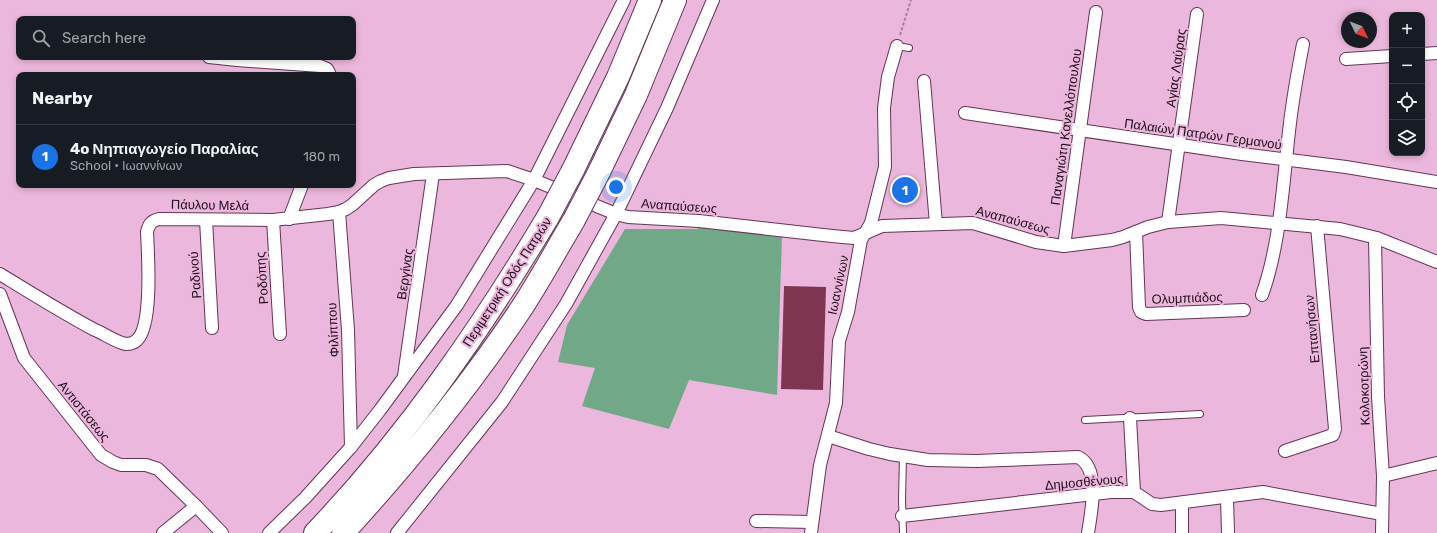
<!DOCTYPE html>
<meta charset="utf-8">
<style>
body{margin:0;font-family:Rubik,sans-serif;background:#242831;color:#f1f3f6}
.controls{position:absolute;right:12px;top:12px;display:grid;overflow:hidden;border-radius:8px;box-shadow:0 2px 6px #0003}
.controls button{width:36px;height:36px;display:grid;place-items:center;padding:0;border:0;border-bottom:1px solid #363941;background:#171b24;color:#f1f3f6;font:20px sans-serif}
.compass{position:absolute;left:1341px;top:12px;width:36px;height:36px;border-radius:50%;background:#171b24;box-shadow:0 2px 6px #0003;rotate:133deg}
.you{position:absolute;left:616px;top:187px;width:14px;height:14px;margin:-10px;border:3px solid #fff;border-radius:50%;background:#1a73e8;box-shadow:0 0 0 6px #1a73e833}
.badge{display:grid;place-items:center;width:26px;height:26px;border-radius:50%;background:#1a73e8;color:#fff;font-size:13px;font-weight:700}
.pin{position:absolute;translate:-50% -50%;border:2px solid #fff;box-shadow:0 1px 4px #0006}
.list{margin:0;padding:0;list-style:none}
h2{display:flex;justify-content:space-between;align-items:center;height:52px;margin:0;padding:0 16px;font-size:17px}
h2 small{font-size:13px;font-weight:400;color:#9ea1a6}
.list li{display:grid;grid-template-columns:26px 1fr auto;gap:12px;align-items:center;box-sizing:border-box;height:64px;padding:0 16px;border-top:1px solid #363941}
.list b{display:block;font-size:15px;white-space:nowrap}
.list p{margin:0;font-size:13px;white-space:nowrap;color:#9ea1a6}
.list em{font-size:13px;font-style:normal;color:#9ea1a6}
.icon{flex:none;width:22px;height:22px;fill:none;stroke:currentColor;stroke-width:2;stroke-linecap:round;stroke-linejoin:round}
.map{position:relative;flex:none;width:1437px;height:533px;overflow:hidden}
.search{position:absolute;background:#171b24;box-shadow:0 2px 6px #0003;left:16px;top:16px;width:340px;height:44px;display:flex;align-items:center;gap:10px;box-sizing:border-box;padding:0 14px;border-radius:8px;color:#9ea1a6;font-size:15px}
.panel{position:absolute;background:#171b24;box-shadow:0 2px 6px #0003;left:16px;top:72px;width:340px;height:116px;border-radius:8px}
.map>svg:first-child{display:block}
</style>
<div class="map">
<svg width="1437" height="533" viewBox="0 0 1437 533">
<rect width="100%" height="100%" fill="#ecb7dc"/>
<polygon fill="#71a988" points="698,225 782,235 777,395 689,380 669,429 582,406 595,368 558,362 567,325 625,229 698,229"/>
<polygon fill="#7f3452" points="784,286 826,287 823,390 781,389"/>
<g fill="none" stroke-linecap="round" stroke-linejoin="round">
<g stroke="#623656" stroke-width="8">
<g id="lane">
<polyline points="897,46 909,48"/>
<polyline points="1085,420 1200,414"/>
<polyline points="903,456 902,500 903,533"/>
</g>
</g>
<g stroke="#623656" stroke-width="14">
<g id="street">
<polyline points="1422,54 1437,53"/>
<polyline points="209,57 237,60 320,66 327,69 330,75"/>
<polyline points="1346,59 1392,56"/>
<polyline points="924,81 936,224"/>
<polyline points="965,113 1242,154 1346,167 1437,182"/>
<polyline points="339,212 348,330 351,447"/>
<polyline points="289,219 302,185"/>
<polyline points="206,220 212,328"/>
<polyline points="273,220 280,334"/>
<polyline points="1168,222 1197,14"/>
<polyline points="1136,232 1139,307 1141,312 1146,314 1244,310"/>
<polyline points="1375,238 1378,397 1383,476 1382,533"/>
<polyline points="1064,246 1096,12"/>
<path d="M0,274c31,19 63,39 95,56 10,4 20,12 31,14 4,0 8,-1 11,-4 16,-15 11,-86 10,-108 2,-8 4,-11 12,-13l114,1 55,-6 11,-2 7,-3 6,-4 22,-20 7,-4 8,-3 25,-4 93,-3 27,9 82,34 12,3 71,4 133,15 22,2 28,-12 91,-3 63,19 28,4 48,-6 11,-3 25,-10 20,-5 53,-4 119,11 37,9 60,24"/>
<polyline points="0,294 24,358 101,455 113,462 121,465 146,465 158,469 196,506 222,533"/>
<path d="M1262,295c19,-53 21,-115 28,-172 3,-26 8,-53 13,-79"/>
<polyline points="404,376 433,174"/>
<polyline points="1130,418 1134,492"/>
<path d="M828,436l41,13 21,5 38,6 49,1 101,-4c23,11 13,56 10,76"/>
<polyline points="1285,451 1333,435 1335,429 1317,226"/>
<polyline points="1383,476 1437,463"/>
<polyline points="1227,498 1228,533"/>
<polyline points="902,516 1111,492 1134,492 1152,504 1161,505 1263,492 1382,514"/>
<polyline points="756,521 812,522"/>
<polyline points="163,533 196,506"/>
<polyline points="269,533 305,498 351,447 380,410 457,305 534,180 624,0"/>
<polyline points="397,533 502,402 566,304 616,214 667,108 713,0"/>
<polyline points="811,533 820,465 836,403 839,341 848,312 861,240 871,223 885,167 884,108 888,77 897,46"/>
<polyline points="1182,533 1182,503"/>
</g>
</g>
<g stroke="#623656" stroke-width="24">
<g id="highway">
<polyline points="573,170 618,77 650,0"/>
<polyline points="599,172 636,95 675,0"/>
<path d="M315,533c91,-95 166,-204 233,-316"/>
<path d="M343,533c64,-70 125,-145 178,-224 19,-29 35,-59 53,-89"/>
</g>
</g>
<polyline stroke="#a77e9b" stroke-width="2" stroke-dasharray="3 2" stroke-linecap="butt" points="900,35 911,0"/>
<use href="#lane" stroke="#fff" stroke-width="6"/>
<use href="#street" stroke="#fff" stroke-width="12"/>
<use href="#highway" stroke="#fff" stroke-width="22"/>
<g stroke="#623656" stroke-width="24" stroke-linecap="butt">
<g id="highway-bridge">
<polyline points="548,217 573,170"/>
<polyline points="574,220 599,172"/>
</g>
</g>
<use href="#highway-bridge" stroke="#fff" stroke-width="22"/>
</g>
<g text-anchor="middle" dominant-baseline="central" stroke-width="4" stroke-linejoin="round" paint-order="stroke">
<g font-size="13" fill="#1e0c19" stroke="#ecb7dc">
<text transform="translate(1176 68) rotate(-82)">Αγίας Λαύρας</text>
<text transform="translate(1066 127) rotate(-82)">Παναγιώτη Κανελλόπουλου</text>
<text transform="translate(1203 134) rotate(8)">Παλαιών Πατρών Γερμανού</text>
<text transform="translate(210 205) rotate(1)">Πάυλου Μελά</text>
<text transform="translate(679 206) rotate(4)">Αναπαύσεως</text>
<text transform="translate(1013 220) rotate(15)">Αναπαύσεως</text>
<text transform="translate(405 274) rotate(-82)">Βεργίνας</text>
<text transform="translate(195 275) rotate(-94)">Ραδινού</text>
<text transform="translate(262 278) rotate(-94)">Ροδόπης</text>
<text transform="translate(507 282) rotate(-57)">Περιμετρική Οδός Πατρών</text>
<text transform="translate(838 285) rotate(-78)">Ιωαννίνων</text>
<text transform="translate(1187 298) rotate(-2)">Ολυμπιάδος</text>
<text transform="translate(1312 329) rotate(-95)">Επτανήσων</text>
<text transform="translate(333 330) rotate(-93)">Φιλίππου</text>
<text transform="translate(1364 386) rotate(-92)">Κολοκοτρώνη</text>
<text transform="translate(84 411) rotate(51)">Αντιστάσεως</text>
<text transform="translate(1084 482) rotate(-5)">Δημοσθένους</text>
</g>
</g>
</svg>
<div class="controls">
<button>+</button>
<button>−</button>
<button><svg class="icon" aria-label="locate" viewBox="0 0 24 24"><circle cx="12" cy="12" r="6"/><path d="M12 2v4M12 18v4M2 12h4M18 12h4"/></svg></button>
<button><svg class="icon" aria-label="layers" viewBox="0 0 24 24"><path d="M12 4l9 5-9 5-9-5zM3 14l9 5 9-5"/></svg></button>
</div>
<svg class="compass" viewBox="-18 -18 36 36"><path d="M0-13l5 13h-10z" fill="#e53935"/><path d="M0 13l5-13h-10z" fill="#9ea1a6"/></svg>
<div class="you"></div>
<div class="pin badge" style="left:905px;top:190px">1</div>
<div class="search"><svg class="icon" aria-label="search" viewBox="0 0 24 24"><circle cx="10" cy="10" r="6"/><path d="M15 15l6 6"/></svg>Search here</div>
<section class="panel">
<h2>Nearby<small></small></h2>
<ul class="list">
<li><span class="badge">1</span><div><b>4o Νηπιαγωγείο Παραλίας</b><p>School · Ιωαννίνων</p></div><em>180 m</em></li>
</ul>
</section>
</div>
